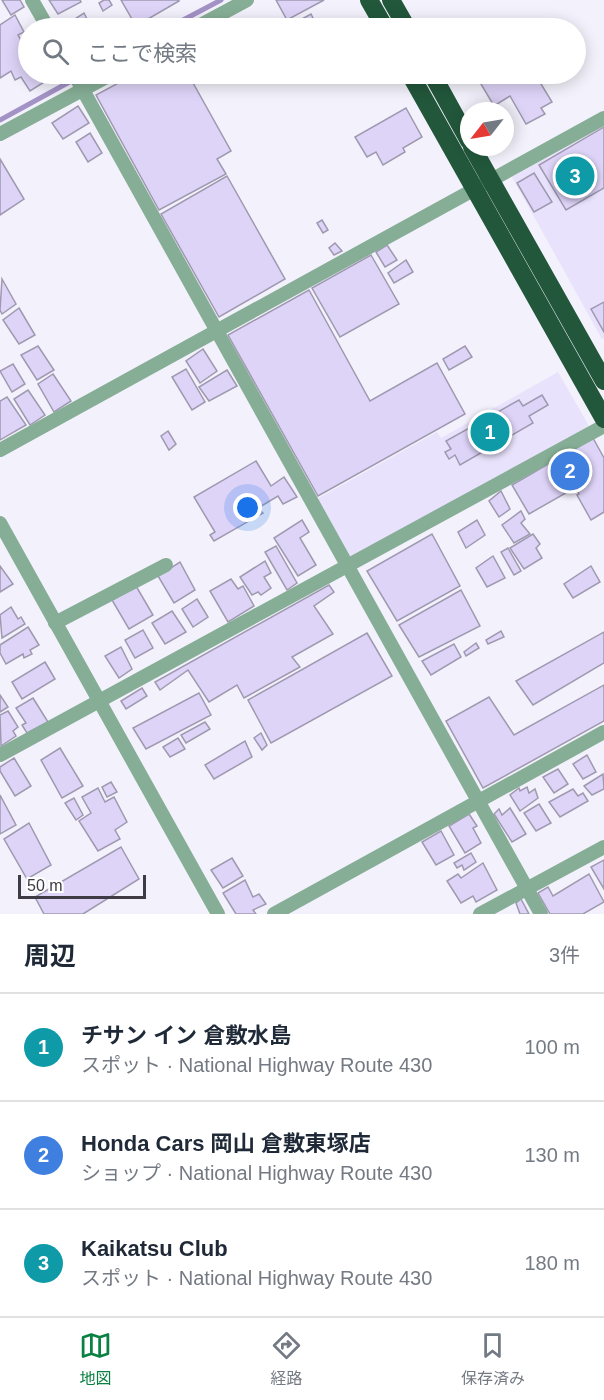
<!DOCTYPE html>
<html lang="ja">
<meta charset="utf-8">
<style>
body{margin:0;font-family:Arial,"Noto Sans JP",sans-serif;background:#f6f6f7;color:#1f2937}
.compass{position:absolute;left:460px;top:102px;width:54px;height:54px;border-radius:50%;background:#fff;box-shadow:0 3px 15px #0003;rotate:239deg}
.scale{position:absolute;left:18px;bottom:15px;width:128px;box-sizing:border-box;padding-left:6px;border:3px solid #3e3b45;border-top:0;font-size:16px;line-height:21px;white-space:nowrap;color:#3e3b45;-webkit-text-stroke:4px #fff;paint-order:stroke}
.you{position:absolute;left:248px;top:508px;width:21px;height:21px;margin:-15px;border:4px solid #fff;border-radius:50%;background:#1a73e8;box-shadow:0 0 0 9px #1a73e833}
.badge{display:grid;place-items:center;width:39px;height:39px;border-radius:50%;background:#0b8043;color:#fff;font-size:20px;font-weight:700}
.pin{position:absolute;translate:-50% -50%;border:3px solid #fff;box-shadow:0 2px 6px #0006}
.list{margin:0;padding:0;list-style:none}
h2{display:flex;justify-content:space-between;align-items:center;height:78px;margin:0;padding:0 24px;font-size:26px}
h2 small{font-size:20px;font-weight:400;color:#747a83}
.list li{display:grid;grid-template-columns:39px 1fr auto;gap:18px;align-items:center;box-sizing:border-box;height:108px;padding:0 24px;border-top:2px solid #e0e1e3}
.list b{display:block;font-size:22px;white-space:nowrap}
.list p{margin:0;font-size:20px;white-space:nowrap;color:#747a83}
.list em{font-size:20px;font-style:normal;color:#747a83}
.icon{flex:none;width:33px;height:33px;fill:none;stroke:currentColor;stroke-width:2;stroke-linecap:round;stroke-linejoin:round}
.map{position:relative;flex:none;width:604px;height:914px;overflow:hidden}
.search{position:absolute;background:#fff;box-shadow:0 3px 15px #0003;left:18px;right:18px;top:18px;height:66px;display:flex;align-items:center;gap:15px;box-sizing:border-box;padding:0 21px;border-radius:33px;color:#747a83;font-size:22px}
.sheet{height:402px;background:#fff}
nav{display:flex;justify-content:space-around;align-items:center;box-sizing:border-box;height:84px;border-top:2px solid #e0e1e3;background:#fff;font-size:16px;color:#747a83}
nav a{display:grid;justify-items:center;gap:3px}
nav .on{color:#0b8043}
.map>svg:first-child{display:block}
</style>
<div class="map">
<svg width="604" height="914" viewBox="0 0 604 914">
<rect width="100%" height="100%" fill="#f3f1fb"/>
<g fill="#e9e2fc">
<polygon points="604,126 604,338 602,339 512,177"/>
<polygon points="558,372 589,426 351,559 317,499 437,432 441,438"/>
</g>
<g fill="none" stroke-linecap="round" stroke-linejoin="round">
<g stroke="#a292c6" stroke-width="5">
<polyline points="168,28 221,0"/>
<polyline points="0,120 84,74"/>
</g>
</g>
<g fill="#ded4f8" stroke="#9f99b0" stroke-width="1.5">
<polygon points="2,0 20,0 24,7 11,15"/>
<polygon points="49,0 80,0 81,2 58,14"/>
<polygon points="104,0 109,0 112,5 103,11 99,3"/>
<polygon points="121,0 179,0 179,1 136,26"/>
<polygon points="276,0 324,0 287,20"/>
<polygon points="84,13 90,25 97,22 101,28 70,28 67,24"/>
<polygon points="311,14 317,26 325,21 329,28 291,28 289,26"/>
<polygon points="15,15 24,32 18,35 28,52 28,74 42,74 46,81 30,91 21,77 15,80 11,71 0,78 0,25"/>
<polygon points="135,74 188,74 231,151 217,159 226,174 159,210 96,95"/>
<polygon points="475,74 535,74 552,102 541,108 545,114 526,124 510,96 494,106"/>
<polygon points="78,106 89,123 63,139 52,123"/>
<polygon points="406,108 422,137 403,148 405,152 383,165 376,152 367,157 355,137"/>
<polygon points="604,127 604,188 566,210 539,165"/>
<polygon points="90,133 102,153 88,162 76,142"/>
<polygon points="0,159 24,199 0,215"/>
<polygon points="534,173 552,202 534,212 517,183"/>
<polygon points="227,176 285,279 219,317 161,214"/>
<polygon points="322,220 328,230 323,233 317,223"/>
<polygon points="335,243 342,251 334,255 329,248"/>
<polygon points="387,245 397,260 385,267 376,252"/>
<polygon points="371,255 399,304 340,337 312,288"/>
<polygon points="406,260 413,272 394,283 388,273"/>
<polygon points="2,279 16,304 2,314 0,310"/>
<polygon points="309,290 370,401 437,363 465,414 318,496 228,335"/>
<polygon points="604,302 604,332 591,309"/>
<polygon points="19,308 35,335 19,344 3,320"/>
<polygon points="38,346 54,370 37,380 21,355"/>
<polygon points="465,346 472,357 449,370 443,359"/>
<polygon points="203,349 217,371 200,383 186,361"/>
<polygon points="13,364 25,384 12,392 0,371"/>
<polygon points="186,369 205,402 192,410 172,377"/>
<polygon points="227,370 237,386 209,401 199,387"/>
<polygon points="53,374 71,401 54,412 38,384"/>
<polygon points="28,390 45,415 30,425 14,399"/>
<polygon points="542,395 548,405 529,416 533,423 460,465 455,455 449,459 445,452 451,449 446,441 519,400 523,406"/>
<polygon points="7,397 26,425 0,440 0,401"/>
<polygon points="168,431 176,444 169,450 161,436"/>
<polygon points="593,438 604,458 604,512 591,520 577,495 579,494 576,487 529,514 512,485"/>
<polygon points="256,461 271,486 284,477 297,497 283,504 278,496 258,508 263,513 214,541 210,535 215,532 194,497"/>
<polygon points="501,491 510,509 499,517 489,501"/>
<polygon points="521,511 525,519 521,523 530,534 514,543 502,525"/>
<polygon points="302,520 309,532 300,538 316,565 298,576 274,538"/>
<polygon points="477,520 485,535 466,548 458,532"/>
<polygon points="432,534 460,586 397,621 367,571"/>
<polygon points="533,534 540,544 536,548 542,558 524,569 510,548"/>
<polygon points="276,546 297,583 287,590 265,552"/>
<polygon points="508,548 521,571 514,575 501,552"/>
<polygon points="493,556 505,578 487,587 476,568"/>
<polygon points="265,561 271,573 264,577 271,588 261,595 258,592 252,595 240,577"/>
<polygon points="180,562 195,590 174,603 158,576"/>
<polygon points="0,566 13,584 0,592"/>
<polygon points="591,566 600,582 573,598 564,584"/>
<polygon points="231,579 238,589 243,586 254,606 228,622 210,591"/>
<polygon points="329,585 334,592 314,606 333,634 292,657 300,667 244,698 237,685 209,702 188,670 160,690 155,682"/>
<polygon points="136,586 153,615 129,629 112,600"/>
<polygon points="461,590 480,626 419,657 399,625"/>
<polygon points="197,599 208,617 193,627 182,609"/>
<polygon points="11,607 18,619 21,617 25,624 2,638 0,615"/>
<polygon points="172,611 186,632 165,644 152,623"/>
<polygon points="28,627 39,645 30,650 32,654 24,658 23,654 6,664 0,653 0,645"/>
<polygon points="143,630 153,648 135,658 125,640"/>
<polygon points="501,631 504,637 488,644 486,640"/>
<polygon points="604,632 604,663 533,705 516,681"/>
<polygon points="367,633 392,676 271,743 248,700"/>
<polygon points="476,643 479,648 466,656 464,652"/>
<polygon points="454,644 461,657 431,675 422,661"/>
<polygon points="121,647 132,669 119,678 105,656"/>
<polygon points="45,662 55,679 22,699 12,682"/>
<polygon points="604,685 604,721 483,788 446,721 489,697 514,735"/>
<polygon points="142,688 147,696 126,709 121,701"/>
<polygon points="199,693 211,715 146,749 133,728"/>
<polygon points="0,695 8,707 0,712"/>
<polygon points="33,698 48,722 27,733 22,725 26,723 16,708"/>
<polygon points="8,711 18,727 13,731 16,736 1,746 0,715"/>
<polygon points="205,722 210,729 186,743 181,735"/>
<polygon points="261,733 267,745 262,750 254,738"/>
<polygon points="178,738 185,749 170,757 163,747"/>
<polygon points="245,741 252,757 214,779 205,765"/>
<polygon points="60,748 83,786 62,798 41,760"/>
<polygon points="587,755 596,772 583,779 573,764"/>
<polygon points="14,758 31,786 15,796 0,771 0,767"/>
<polygon points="558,769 568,784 554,793 543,777"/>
<polygon points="603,774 604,789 592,795 584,786"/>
<polygon points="111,782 117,792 107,797 102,787"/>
<polygon points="527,787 529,793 535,789 538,798 520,811 510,795 519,788 520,791"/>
<polygon points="98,788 105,802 114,797 127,822 115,830 120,839 98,851 79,821 91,813 82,797"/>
<polygon points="573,789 578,796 583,793 588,801 560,817 549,802"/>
<polygon points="0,795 16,825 0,834"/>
<polygon points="74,798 83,815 76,820 65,803"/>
<polygon points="539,804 551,823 536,831 524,813"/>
<polygon points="510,808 526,834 512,842 494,814 499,809 502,815"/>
<polygon points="469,814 477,826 473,828 481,843 465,853 449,826"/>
<polygon points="29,823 51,865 27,879 4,839"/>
<polygon points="441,831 454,855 436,865 422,842"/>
<polygon points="121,847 139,879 83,914 44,914 35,897"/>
<polygon points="471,853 476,862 464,870 462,865 457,868 454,863"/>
<polygon points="232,858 243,876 223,888 211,870"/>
<polygon points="604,860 604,889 591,867"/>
<polygon points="483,863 497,890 476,902 473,896 461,903 447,881 458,874 461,878"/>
<polygon points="589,874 604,902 583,914 550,914 538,893 548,887 553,896"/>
<polygon points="245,880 253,897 259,894 266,904 253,910 256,914 236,914 223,893"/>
<polygon points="521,899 529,914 520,914 516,903"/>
</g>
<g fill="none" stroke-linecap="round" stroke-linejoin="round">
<g stroke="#86ae96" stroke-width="14">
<polyline points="32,0 48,28"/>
<polyline points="195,28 247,0"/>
<polyline points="74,74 541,914"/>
<polyline points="0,134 112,74"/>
<polyline points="0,450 604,118"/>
<polyline points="0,523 218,914"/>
<polyline points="55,623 166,565"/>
<polyline points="0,755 604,426"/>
<polyline points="274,914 604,732"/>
<polyline points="480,914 604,847"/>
</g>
<g stroke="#22573b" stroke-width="18">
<polyline points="369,0 385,28"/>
<polyline points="391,0 407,28"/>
<polyline points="410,74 604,419"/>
<polyline points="432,74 469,141"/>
<polyline points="472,147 604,381"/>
</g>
</g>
</svg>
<svg class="compass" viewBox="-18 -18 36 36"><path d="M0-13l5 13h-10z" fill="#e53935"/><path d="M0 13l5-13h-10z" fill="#747a83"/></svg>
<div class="scale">50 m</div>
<div class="you"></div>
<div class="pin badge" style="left:490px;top:432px;background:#0f9aa8">1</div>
<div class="pin badge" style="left:570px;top:471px;background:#3f7fe0">2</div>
<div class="pin badge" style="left:575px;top:176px;background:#0f9aa8">3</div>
<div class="search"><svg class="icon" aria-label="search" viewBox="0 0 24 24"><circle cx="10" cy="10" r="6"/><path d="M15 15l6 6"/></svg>ここで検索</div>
</div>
<section class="sheet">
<h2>周辺<small>3件</small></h2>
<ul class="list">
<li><span class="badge" style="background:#0f9aa8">1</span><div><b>チサン イン 倉敷水島</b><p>スポット · National Highway Route 430</p></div><em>100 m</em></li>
<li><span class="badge" style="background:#3f7fe0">2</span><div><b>Honda Cars 岡山 倉敷東塚店</b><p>ショップ · National Highway Route 430</p></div><em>130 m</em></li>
<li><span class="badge" style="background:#0f9aa8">3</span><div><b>Kaikatsu Club</b><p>スポット · National Highway Route 430</p></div><em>180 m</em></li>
</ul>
</section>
<nav>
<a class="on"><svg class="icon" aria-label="map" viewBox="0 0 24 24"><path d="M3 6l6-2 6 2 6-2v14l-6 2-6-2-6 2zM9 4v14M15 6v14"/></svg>地図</a>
<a><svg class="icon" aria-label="directions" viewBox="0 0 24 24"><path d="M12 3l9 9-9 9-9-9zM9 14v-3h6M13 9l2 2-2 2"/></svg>経路</a>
<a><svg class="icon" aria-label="saved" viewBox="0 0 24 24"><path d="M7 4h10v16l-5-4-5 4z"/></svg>保存済み</a>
</nav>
